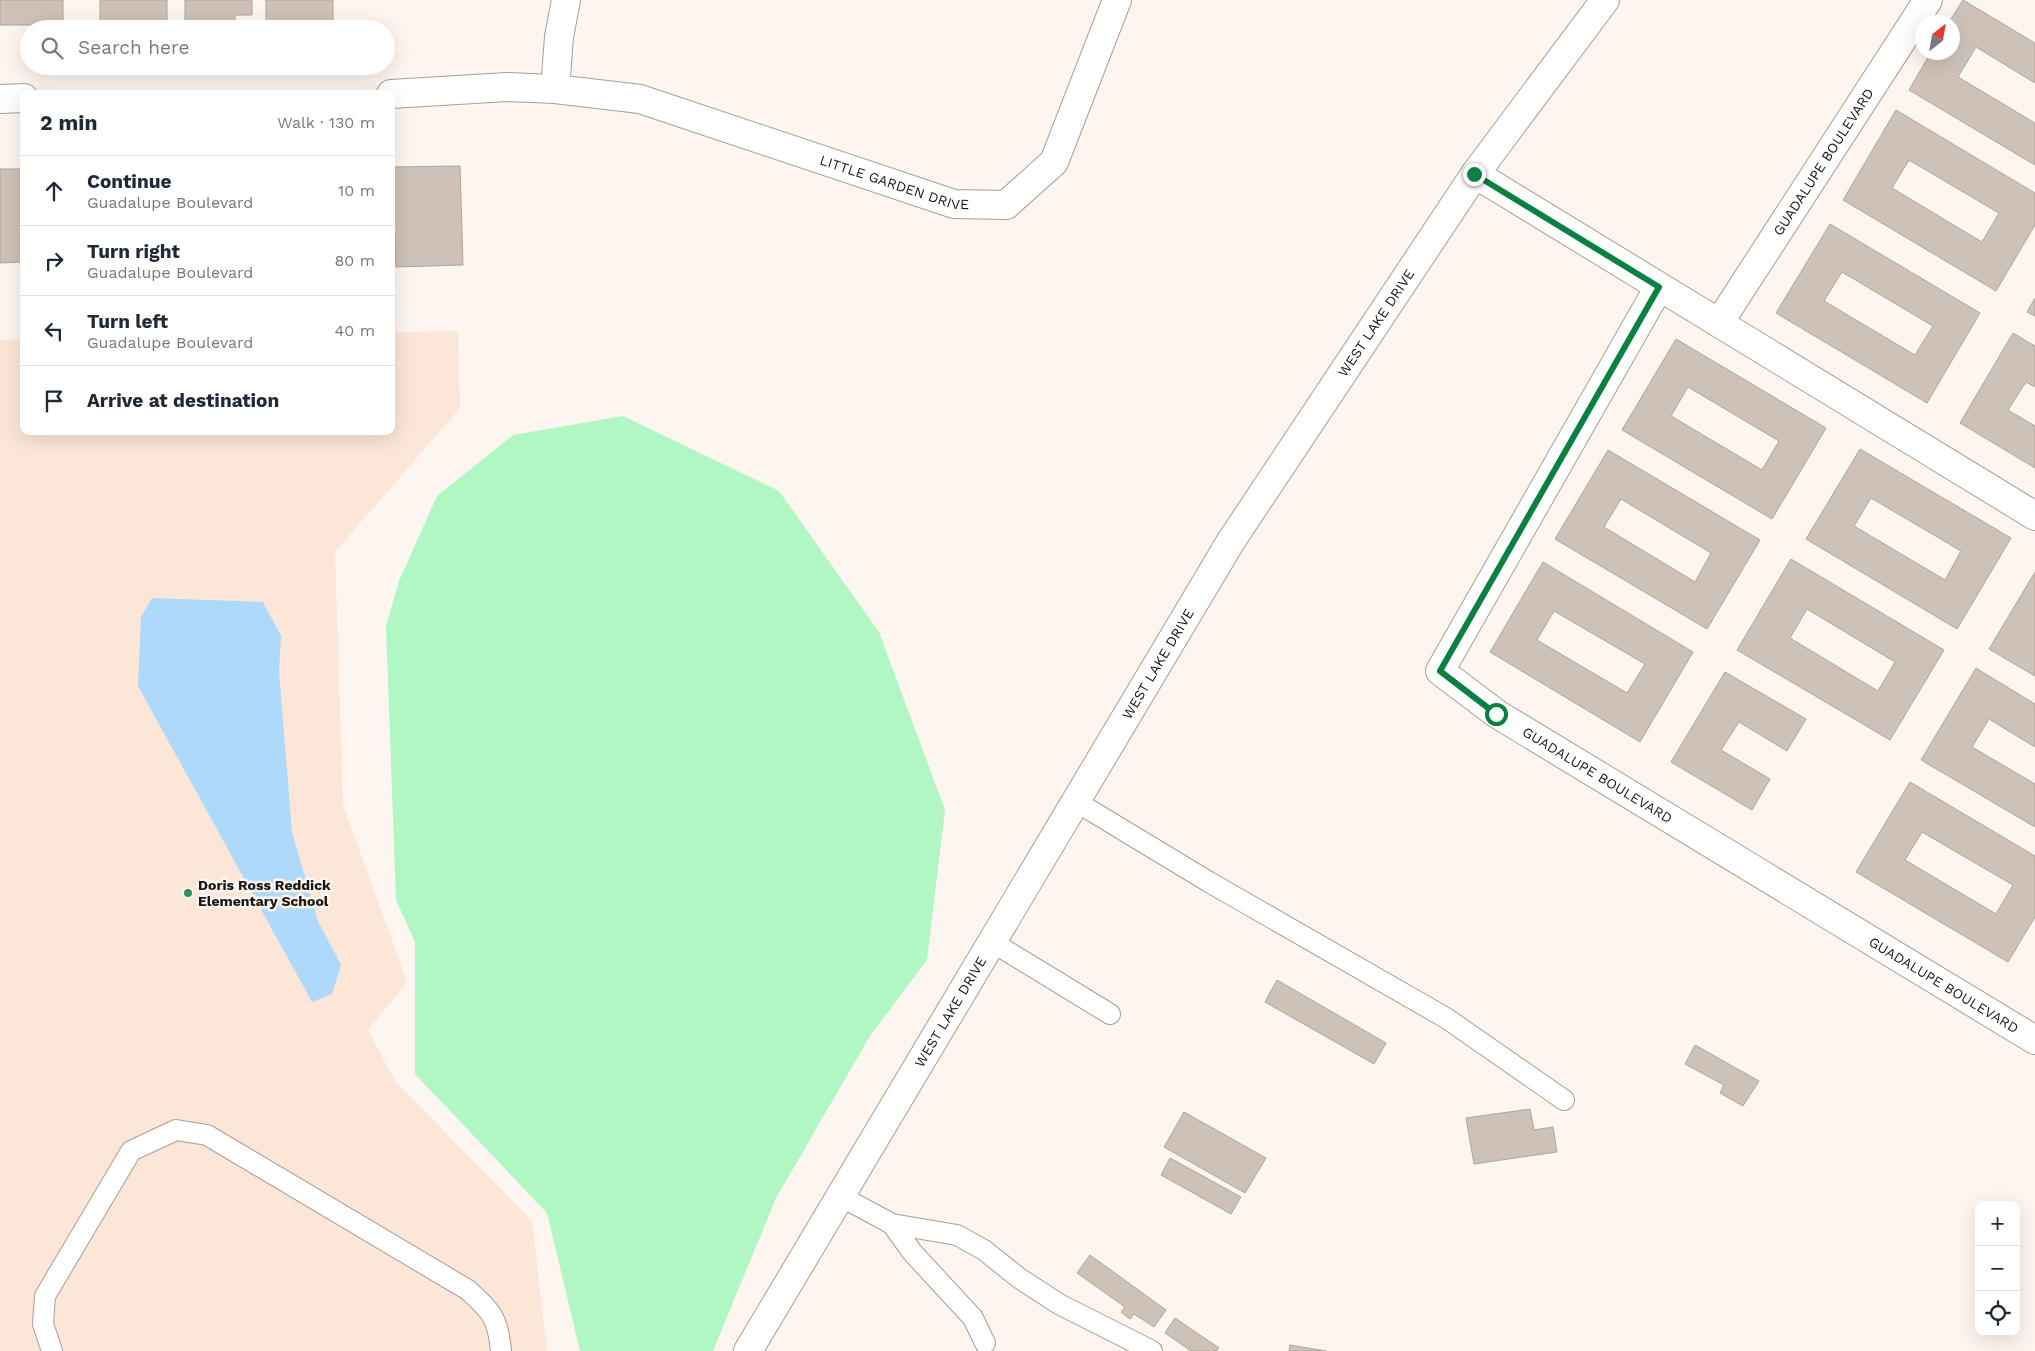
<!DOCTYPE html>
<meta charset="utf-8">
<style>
body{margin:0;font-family:"Work Sans",sans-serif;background:#f2f2f3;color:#1f2937}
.controls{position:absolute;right:15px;bottom:15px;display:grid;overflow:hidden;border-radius:10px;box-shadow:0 5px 20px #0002}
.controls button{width:45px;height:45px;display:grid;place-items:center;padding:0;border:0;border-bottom:1px solid #e0e1e3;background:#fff;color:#1f2937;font:25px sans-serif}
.compass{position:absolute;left:1915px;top:15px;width:45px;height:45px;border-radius:50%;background:#fff;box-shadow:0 5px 20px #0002;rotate:31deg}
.stop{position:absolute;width:15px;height:15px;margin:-11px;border:4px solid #0b8043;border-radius:50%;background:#fff}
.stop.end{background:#0b8043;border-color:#fff;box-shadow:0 1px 5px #0008}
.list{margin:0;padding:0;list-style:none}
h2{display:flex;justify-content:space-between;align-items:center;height:65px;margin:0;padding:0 20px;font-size:21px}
h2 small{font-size:16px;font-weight:400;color:#747a83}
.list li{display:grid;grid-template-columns:32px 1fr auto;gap:15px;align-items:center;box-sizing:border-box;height:70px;padding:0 20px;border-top:1px solid #e0e1e3}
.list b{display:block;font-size:19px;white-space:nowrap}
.list p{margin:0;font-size:16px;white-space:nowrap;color:#747a83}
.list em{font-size:16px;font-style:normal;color:#747a83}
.icon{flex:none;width:28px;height:28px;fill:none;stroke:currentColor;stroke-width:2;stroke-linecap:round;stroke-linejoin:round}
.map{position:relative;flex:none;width:2035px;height:1351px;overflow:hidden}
.search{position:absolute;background:#fff;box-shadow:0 5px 20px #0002;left:20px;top:20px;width:375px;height:55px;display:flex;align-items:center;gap:12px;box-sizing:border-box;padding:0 18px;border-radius:28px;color:#747a83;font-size:19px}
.panel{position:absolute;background:#fff;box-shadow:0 5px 20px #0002;left:20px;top:90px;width:375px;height:345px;border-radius:10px}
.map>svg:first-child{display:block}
</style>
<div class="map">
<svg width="2035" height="1351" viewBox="0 0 2035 1351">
<rect width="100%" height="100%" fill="#fdf5ef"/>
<polygon fill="#fbe6d7" points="458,331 460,408 335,552 343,805 407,982 368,1030 395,1081 532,1221 547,1351 0,1351 0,340 24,339 24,431 391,431 391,332"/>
<polygon fill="#b0f7c3" points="623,416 779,491 879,632 945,810 927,960 870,1036 776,1198 713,1351 580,1351 547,1213 415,1074 415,942 396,900 386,626 399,581 437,496 513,435"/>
<polygon fill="#aed9fa" points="152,598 263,602 281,636 279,671 292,832 318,921 341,965 332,994 312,1002 138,686 141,617"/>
<g fill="#cec1b7" stroke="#b1a49b" fill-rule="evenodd">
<rect x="0" y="0" width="63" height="25"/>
<polygon points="100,0 167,0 167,22 135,21 135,25 100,25"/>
<polygon points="185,0 252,0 252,15 235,15 235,26 219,26 219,22 185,22"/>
<polygon points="266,0 333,0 333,24 296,23 288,23 288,26 266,26"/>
<polygon points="1963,0 2035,43 2035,83 1976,47 1958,77 2035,123 2035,165 1909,90 1931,52 1952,52 1952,22 1949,22"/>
<path d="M1896,110l139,83v32l-39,66 -153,-91zM1909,160l90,53 -17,29 -90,-54z"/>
<polygon points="460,166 463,265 396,267 392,167"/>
<polygon points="0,169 24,169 24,262 0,263"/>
<path d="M1830,224l150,89 -53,90 -151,-90zM1842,272l91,54 -18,29 -91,-54z"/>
<polygon points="2035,298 2035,316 2027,312"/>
<polygon points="2013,333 2035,346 2035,387 2026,382 2008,410 2035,426 2035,468 1960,423"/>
<path d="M1676,339l150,89 -54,91 -150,-89zM1688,387l91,54 -17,29 -91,-54z"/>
<path d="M1860,449l151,89 -54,91 -151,-90zM1871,498l90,53 -16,29 -91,-54z"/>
<path d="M1608,450l152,90 -53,89 -152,-90zM1621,499l90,54 -16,29 -91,-55z"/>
<path d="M1791,559l153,91 -54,90 -153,-90zM1807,609l88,53 -17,29 -88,-53z"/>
<path d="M1543,562l150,90 -53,90 -150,-90zM1554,611l91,53 -18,29 -90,-53z"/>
<polygon points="2035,572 2035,676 1989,649"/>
<polygon points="1976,668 2035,704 2035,747 1989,719 1972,747 2035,784 2035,827 1921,760"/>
<polygon points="1725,672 1806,719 1787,751 1739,722 1721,750 1770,779 1752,810 1671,762"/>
<path d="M1910,782l125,74v61l-27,45 -152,-90zM1922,832l91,53 -17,29 -91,-54z"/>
<polygon points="1277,980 1386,1043 1374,1064 1265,1002"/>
<polygon points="1695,1045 1759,1081 1743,1106 1720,1093 1724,1085 1685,1064"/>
<polygon points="1530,1109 1534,1130 1553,1127 1557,1152 1474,1164 1466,1118"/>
<polygon points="1184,1112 1266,1158 1245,1193 1164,1147"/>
<polygon points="1170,1158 1241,1197 1231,1214 1161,1175"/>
<polygon points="1090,1255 1166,1310 1154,1327 1134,1314 1130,1319 1121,1312 1125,1307 1077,1273"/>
<polygon points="1175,1318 1219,1348 1216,1351 1191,1351 1165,1333"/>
<polygon points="1290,1345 1326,1351 1289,1351"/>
</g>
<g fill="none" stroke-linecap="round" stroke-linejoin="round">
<g stroke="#ab9e95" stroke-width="22">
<g id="lane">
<polyline points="1075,801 1209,882 1446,1018 1564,1100"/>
<polyline points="992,942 1110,1014"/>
<polyline points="840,1196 892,1224 957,1235 984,1250 1019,1278 1059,1304 1152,1351"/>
<polyline points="892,1224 912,1252 973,1318 985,1343"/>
<path d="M52,1351l-9,-27 2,-28 86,-145 45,-21 31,5 261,155c24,22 30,28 33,61"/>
</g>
</g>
<g stroke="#ab9e95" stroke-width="30">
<g id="street">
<polyline points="555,89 559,37 566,0"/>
<path id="s1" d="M391,94l116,-7 48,2 85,10 314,105 52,1 48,-43 63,-162"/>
<polyline points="0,99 24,98"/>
<polyline points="1475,174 2035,516"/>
<path id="s2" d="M1659,287l-219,384 57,43 538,326"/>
<path id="s3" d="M1719,323l209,-323"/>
</g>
</g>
<g stroke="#ab9e95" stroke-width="30">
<g id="secondary">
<path id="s4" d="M748,1351l483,-810 244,-367 130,-174"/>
</g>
</g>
<use href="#lane" stroke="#fff" stroke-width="20"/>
<use href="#street" stroke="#fff" stroke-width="28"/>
<use href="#secondary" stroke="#fff" stroke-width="28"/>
</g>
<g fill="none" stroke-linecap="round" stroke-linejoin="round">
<polyline stroke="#0b8043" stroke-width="6" points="1474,174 1659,287 1440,671 1496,714"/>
</g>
<circle fill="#308c63" stroke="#fdf5ef" stroke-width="2" cx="188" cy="893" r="5"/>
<g text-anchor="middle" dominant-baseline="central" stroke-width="5" stroke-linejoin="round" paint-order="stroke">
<g font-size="14" fill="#1a1512" stroke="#fdf5ef">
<text stroke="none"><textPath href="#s3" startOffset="192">GUADALUPE BOULEVARD</textPath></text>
<text stroke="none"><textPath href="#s1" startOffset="518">LITTLE GARDEN DRIVE</textPath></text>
<text stroke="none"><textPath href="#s4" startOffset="1205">WEST LAKE DRIVE</textPath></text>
<text stroke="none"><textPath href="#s4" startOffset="800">WEST LAKE DRIVE</textPath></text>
<text stroke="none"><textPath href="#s2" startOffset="631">GUADALUPE BOULEVARD</textPath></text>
<text stroke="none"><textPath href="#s2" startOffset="1036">GUADALUPE BOULEVARD</textPath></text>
<text stroke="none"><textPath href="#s4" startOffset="395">WEST LAKE DRIVE</textPath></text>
</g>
<g font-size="14" font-weight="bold" fill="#1a1512" stroke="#fdf5ef" text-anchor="start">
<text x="198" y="885">Doris Ross Reddick<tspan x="198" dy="16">Elementary School</tspan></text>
</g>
</g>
</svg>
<div class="controls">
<button>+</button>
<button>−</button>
<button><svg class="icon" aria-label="locate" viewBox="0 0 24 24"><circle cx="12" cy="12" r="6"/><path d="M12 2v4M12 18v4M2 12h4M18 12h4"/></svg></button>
</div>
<svg class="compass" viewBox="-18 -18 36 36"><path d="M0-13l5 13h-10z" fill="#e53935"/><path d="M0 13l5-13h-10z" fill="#747a83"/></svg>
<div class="stop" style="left:1496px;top:714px"></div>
<div class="stop end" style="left:1474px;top:174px"></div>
<div class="search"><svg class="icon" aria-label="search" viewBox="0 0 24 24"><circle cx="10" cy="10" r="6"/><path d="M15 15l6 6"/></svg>Search here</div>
<section class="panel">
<h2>2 min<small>Walk · 130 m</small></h2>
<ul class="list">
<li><svg class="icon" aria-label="ahead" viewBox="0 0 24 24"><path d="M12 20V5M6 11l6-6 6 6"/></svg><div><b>Continue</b><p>Guadalupe Boulevard</p></div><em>10 m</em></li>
<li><svg class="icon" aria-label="right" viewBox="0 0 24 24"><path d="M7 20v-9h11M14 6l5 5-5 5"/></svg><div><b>Turn right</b><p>Guadalupe Boulevard</p></div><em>80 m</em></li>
<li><svg class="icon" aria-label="left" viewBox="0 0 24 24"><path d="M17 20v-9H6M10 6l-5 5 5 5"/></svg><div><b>Turn left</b><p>Guadalupe Boulevard</p></div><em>40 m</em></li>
<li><svg class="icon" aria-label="arrive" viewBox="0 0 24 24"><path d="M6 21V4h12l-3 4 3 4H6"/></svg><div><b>Arrive at destination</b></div></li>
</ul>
</section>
</div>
